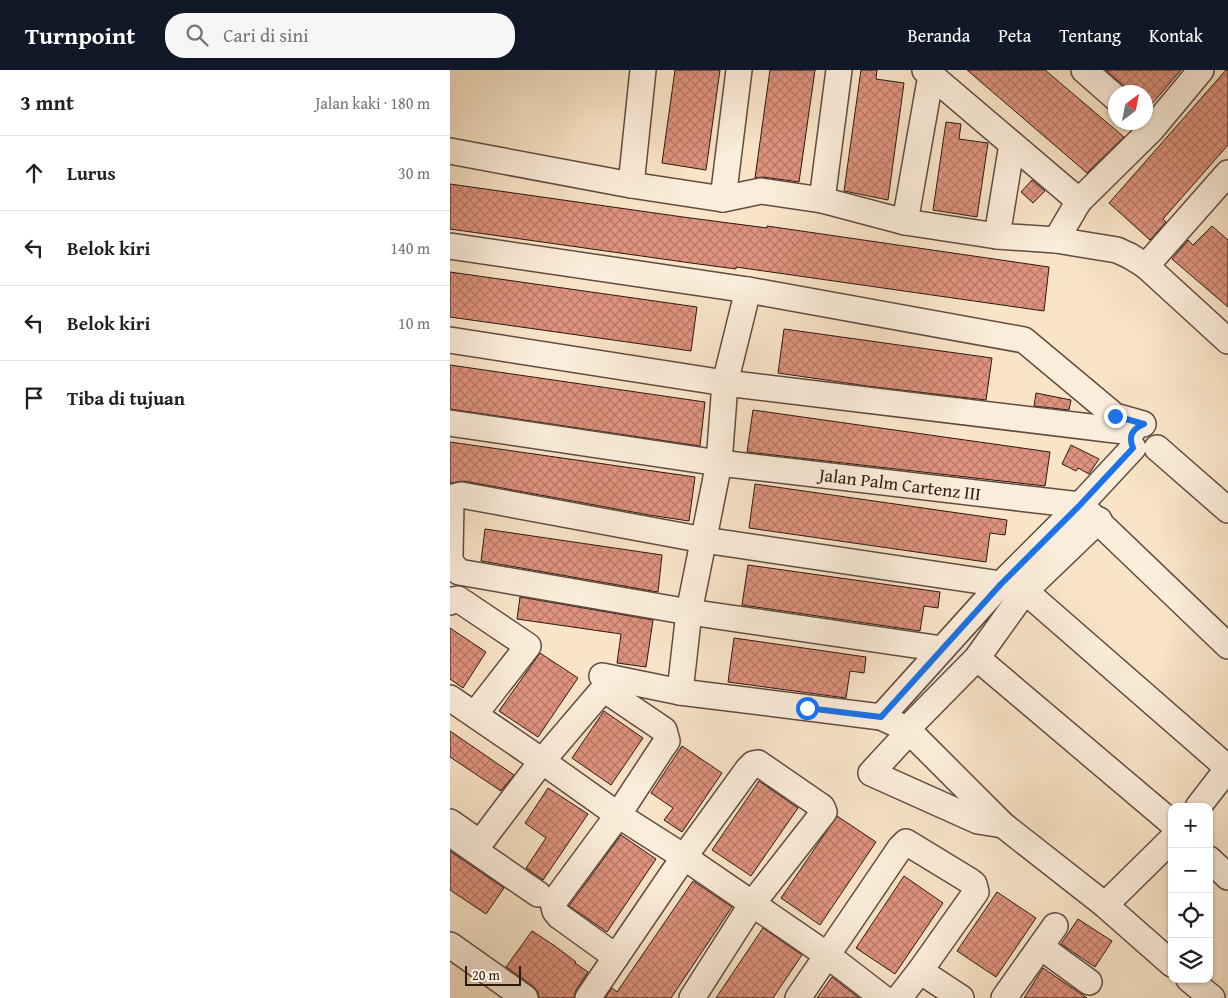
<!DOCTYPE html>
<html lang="id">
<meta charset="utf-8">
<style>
body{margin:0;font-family:"Gentium Book Plus",serif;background:#f6f6f6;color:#202124}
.controls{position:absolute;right:15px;bottom:15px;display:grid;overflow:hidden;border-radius:10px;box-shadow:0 1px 4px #0004}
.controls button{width:45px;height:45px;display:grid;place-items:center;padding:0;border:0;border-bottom:1px solid #e0e0e0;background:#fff;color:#202124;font:25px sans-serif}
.compass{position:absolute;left:658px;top:15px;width:45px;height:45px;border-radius:50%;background:#fff;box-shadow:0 1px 4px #0004;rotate:32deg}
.scale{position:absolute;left:15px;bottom:12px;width:56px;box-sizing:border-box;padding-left:5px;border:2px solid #2e1911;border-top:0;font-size:14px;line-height:18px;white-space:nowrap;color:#2e1911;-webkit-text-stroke:4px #fbeddb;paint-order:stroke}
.stop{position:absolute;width:15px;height:15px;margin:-11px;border:4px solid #1a73e8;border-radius:50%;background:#fff}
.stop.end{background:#1a73e8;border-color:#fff;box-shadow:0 1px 5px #0008}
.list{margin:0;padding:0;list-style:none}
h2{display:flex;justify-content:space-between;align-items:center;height:65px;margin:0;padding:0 20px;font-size:21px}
h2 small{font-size:16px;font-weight:400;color:#757577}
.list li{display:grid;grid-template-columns:32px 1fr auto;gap:15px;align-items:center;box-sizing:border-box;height:75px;padding:0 20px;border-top:1px solid #e0e0e0}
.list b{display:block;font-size:19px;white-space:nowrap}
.list em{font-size:16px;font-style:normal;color:#757577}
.icon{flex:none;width:28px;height:28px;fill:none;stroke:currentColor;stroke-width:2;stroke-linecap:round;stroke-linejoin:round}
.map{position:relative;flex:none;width:778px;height:928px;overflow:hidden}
header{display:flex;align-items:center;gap:30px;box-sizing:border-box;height:70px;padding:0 25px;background:#111827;color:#fff}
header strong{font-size:24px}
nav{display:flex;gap:28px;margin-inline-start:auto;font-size:18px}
.search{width:350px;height:45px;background:#f6f6f6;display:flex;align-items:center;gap:12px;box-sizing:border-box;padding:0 18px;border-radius:20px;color:#757577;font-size:19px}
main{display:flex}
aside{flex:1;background:#fff}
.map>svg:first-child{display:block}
</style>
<header>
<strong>Turnpoint</strong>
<div class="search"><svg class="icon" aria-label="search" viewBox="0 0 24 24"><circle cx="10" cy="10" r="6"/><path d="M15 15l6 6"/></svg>Cari di sini</div>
<nav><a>Beranda</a><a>Peta</a><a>Tentang</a><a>Kontak</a></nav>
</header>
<main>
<aside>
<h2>3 mnt<small>Jalan kaki · 180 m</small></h2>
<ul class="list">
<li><svg class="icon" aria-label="ahead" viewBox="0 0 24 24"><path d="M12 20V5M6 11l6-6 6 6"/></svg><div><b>Lurus</b></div><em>30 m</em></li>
<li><svg class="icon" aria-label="left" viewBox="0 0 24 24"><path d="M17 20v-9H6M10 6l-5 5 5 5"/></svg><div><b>Belok kiri</b></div><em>140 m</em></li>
<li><svg class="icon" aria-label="left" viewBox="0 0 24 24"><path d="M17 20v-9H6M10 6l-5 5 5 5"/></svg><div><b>Belok kiri</b></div><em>10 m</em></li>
<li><svg class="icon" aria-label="arrive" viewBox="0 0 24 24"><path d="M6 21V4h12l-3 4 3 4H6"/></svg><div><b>Tiba di tujuan</b></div></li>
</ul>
</aside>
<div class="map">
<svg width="778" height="928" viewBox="0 0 778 928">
<defs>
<pattern id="building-cross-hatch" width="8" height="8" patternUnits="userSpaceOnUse" patternTransform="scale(1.25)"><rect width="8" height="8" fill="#df937e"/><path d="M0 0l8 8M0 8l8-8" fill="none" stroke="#b57766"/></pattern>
</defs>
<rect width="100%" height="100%" fill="#f9e4c8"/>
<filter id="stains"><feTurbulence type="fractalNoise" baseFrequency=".004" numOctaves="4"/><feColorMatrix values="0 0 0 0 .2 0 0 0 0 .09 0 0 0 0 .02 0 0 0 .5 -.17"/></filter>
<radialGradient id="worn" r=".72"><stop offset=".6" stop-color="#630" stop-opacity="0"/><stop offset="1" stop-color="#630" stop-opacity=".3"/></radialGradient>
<g fill="url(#building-cross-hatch)" stroke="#2e1911">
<polygon points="225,0 270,0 256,100 212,93"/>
<polygon points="320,0 365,0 349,112 313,107 305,108"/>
<polygon points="411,0 427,0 426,9 454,13 438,130 394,121"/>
<polygon points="517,0 595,0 674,67 637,103"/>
<polygon points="656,0 731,0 696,41 696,22 679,22 675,17"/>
<polygon points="776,0 778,0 778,75 713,149 716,152 700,170 659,133"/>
<polygon points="496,52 511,54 509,69 538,73 527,147 483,140"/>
<polygon points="582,110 595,121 583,133 571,122"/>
<polygon points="0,114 233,147 317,158 317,156 599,197 594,241 286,197 286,199 241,193 0,159"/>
<polygon points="762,156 778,170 778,237 722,189 738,170 743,175"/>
<polygon points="0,202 247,237 241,281 0,247"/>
<polygon points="334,259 542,288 536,330 417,316 328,303"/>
<polygon points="0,295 255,332 250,376 0,339"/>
<polygon points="586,323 621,330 619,340 584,336"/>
<polygon points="303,340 600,382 595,416 297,382"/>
<polygon points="0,372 245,407 239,451 199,445 14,411 0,413"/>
<polygon points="621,375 649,389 639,404 628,398 626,401 612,394"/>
<polygon points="305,414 557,450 555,465 540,463 536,492 299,458"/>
<polygon points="35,459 212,485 208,522 31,491"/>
<polygon points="298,495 490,522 488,538 474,536 470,561 292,535"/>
<polygon points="70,527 203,550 196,597 167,593 171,564 67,549"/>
<polygon points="0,558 36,582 13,618 0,609"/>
<polygon points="284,568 416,587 414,603 400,601 396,628 278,612"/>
<polygon points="90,583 128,608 88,667 49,641"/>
<polygon points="154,641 193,668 161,715 122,688"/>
<polygon points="0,661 64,705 51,721 0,687"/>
<polygon points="232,676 272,703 232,762 214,750 223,738 201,723"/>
<polygon points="309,711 348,738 301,806 262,780"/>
<polygon points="98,718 138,744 93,810 76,798 96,768 75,753"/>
<polygon points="387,746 426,772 370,855 331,828"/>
<polygon points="171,765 206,789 157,862 119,836"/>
<polygon points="0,781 54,818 36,844 0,820"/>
<polygon points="454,806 493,833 445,904 406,878"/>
<polygon points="243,811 282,837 221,928 155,928 162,918 167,922"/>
<polygon points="547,822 586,848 546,907 507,881"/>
<polygon points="628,849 662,871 645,897 611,874"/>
<polygon points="313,858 352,885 335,910 323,928 266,928"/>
<polygon points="82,861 105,876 126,892 125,893 138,902 126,920 124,928 89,928 88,922 83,916 56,897"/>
<polygon points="593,898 631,924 637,928 574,928"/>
<polygon points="382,907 409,928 367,928"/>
</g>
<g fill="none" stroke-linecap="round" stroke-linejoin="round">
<g stroke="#614c3f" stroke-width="28">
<g id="minor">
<polyline points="475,0 629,131"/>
<polyline points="634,0 666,28"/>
<polyline points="0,81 181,115 273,129 311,121 372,130 455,152 547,166 606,170 667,180 680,186 696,196 778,271"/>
<polyline points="181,115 193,0"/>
<polyline points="273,129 289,0"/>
<polyline points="372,130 389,0"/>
<polyline points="455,152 481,5"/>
<polyline points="547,166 562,74"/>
<polyline points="606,170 629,131 702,59 751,0"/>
<polyline points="0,176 298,220 574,270 665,346 693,354"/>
<polyline points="696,196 778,103"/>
<polyline points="0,270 275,313 682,362"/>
<polyline points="0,353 269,393 630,435"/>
<polyline points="707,378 778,440"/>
<polyline points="636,440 778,576"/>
<polyline points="0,484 1,433 4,427 11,425 254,470 551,514"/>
<polyline points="0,489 2,494 9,502 239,542 492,579"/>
<polyline points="575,521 778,698"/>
<polyline points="0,532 2,530 8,529 78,576 25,644"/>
<polyline points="527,588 722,753"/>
<polyline points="152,606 230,622 431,647 457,659 553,755 655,835 722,894"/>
<polyline points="230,622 239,542 269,393 275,313 298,220"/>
<polyline points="0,628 92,691 168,745 234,787 377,885 433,928"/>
<polyline points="431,647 551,514 630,435 683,378"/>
<polyline points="457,659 527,588 575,521 649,450"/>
<polyline points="459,662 421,703 528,751 553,755"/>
<polyline points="748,737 778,698"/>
<polyline points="0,752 30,773 92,691 150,623 158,622 214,660 217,671 212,678 168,745 103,833 105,841 109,846 166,887"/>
<polyline points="8,769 88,824"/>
<polyline points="759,789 778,807"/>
<polyline points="655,835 722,769"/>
<polyline points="0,875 75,928"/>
<polyline points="591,877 639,912"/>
<polyline points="470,901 511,928"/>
<polyline points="739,909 762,928"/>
<polyline points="138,928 234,787 298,699 303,694 308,693 372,737 374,742 302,834 242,928"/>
<polyline points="348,928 450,778 456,772 520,811 524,814 526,822 470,901 449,928"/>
<polyline points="554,928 605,856"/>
</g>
</g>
<use href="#minor" stroke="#fbeddb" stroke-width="25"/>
</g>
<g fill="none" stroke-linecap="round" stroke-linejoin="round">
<path stroke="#1a73e8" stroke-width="6" d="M357,638l74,9 120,-133 79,-79 53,-57c-5,-12 -1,-19 11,-24l-29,-8"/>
</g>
<g text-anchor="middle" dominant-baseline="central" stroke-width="4" stroke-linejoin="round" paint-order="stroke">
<g font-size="18" fill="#2e1911" stroke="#fbeddb">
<text transform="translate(450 414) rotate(7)">Jalan Palm Cartenz III</text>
</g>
</g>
<rect width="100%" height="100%" filter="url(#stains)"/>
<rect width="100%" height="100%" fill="url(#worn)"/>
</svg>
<div class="controls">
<button>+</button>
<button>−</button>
<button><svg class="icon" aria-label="locate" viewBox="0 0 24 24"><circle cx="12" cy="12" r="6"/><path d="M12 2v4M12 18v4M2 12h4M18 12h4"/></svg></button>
<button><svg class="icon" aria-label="layers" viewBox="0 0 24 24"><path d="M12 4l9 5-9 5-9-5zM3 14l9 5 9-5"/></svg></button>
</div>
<svg class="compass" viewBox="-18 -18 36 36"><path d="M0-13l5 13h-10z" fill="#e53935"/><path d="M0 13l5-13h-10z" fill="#757577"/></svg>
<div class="scale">20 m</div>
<div class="stop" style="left:357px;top:638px"></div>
<div class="stop end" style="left:665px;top:346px"></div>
</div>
</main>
